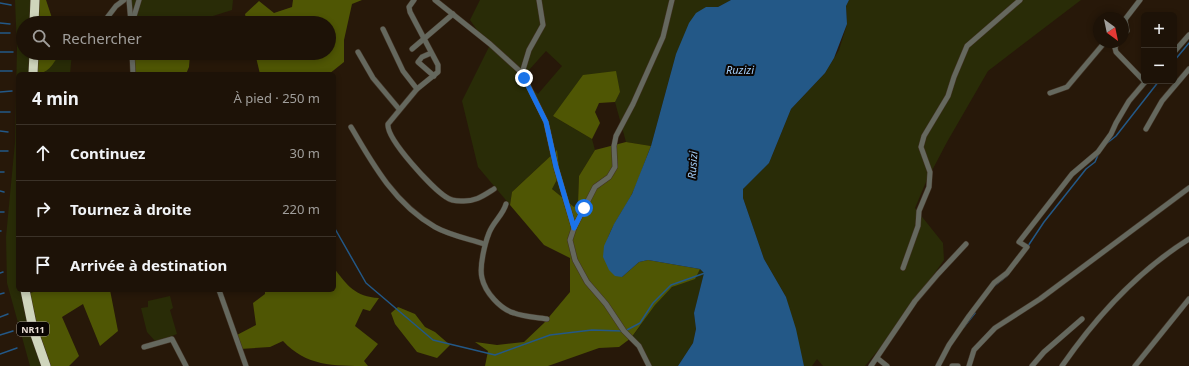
<!DOCTYPE html>
<html lang="fr">
<meta charset="utf-8">
<style>
body{margin:0;font-family:"Noto Sans",sans-serif;background:#251b11;color:#f1f3f6}
.controls{position:absolute;right:12px;top:12px;display:grid;overflow:hidden;border-radius:6px;box-shadow:0 2px 6px #0003}
.controls button{width:36px;height:36px;display:grid;place-items:center;padding:0;border:0;border-bottom:1px solid #3b3228;background:#1d1207;color:#f1f3f6;font:20px sans-serif}
.compass{position:absolute;left:1093px;top:12px;width:36px;height:36px;border-radius:50%;background:#1d1207;box-shadow:0 2px 6px #0003;rotate:147deg}
.stop{position:absolute;width:12px;height:12px;margin:-9px;border:3px solid #1a73e8;border-radius:50%;background:#fff}
.stop.end{background:#1a73e8;border-color:#fff;box-shadow:0 1px 4px #0008}
.list{margin:0;padding:0;list-style:none}
h2{display:flex;justify-content:space-between;align-items:center;height:52px;margin:0;padding:0 16px;font-size:17px}
h2 small{font-size:13px;font-weight:400;color:#a09e9b}
.list li{display:grid;grid-template-columns:26px 1fr auto;gap:12px;align-items:center;box-sizing:border-box;height:56px;padding:0 16px;border-top:1px solid #3b3228}
.list b{display:block;font-size:15px;white-space:nowrap}
.list em{font-size:13px;font-style:normal;color:#a09e9b}
.icon{flex:none;width:22px;height:22px;fill:none;stroke:currentColor;stroke-width:2;stroke-linecap:round;stroke-linejoin:round}
.map{position:relative;flex:none;width:1189px;height:366px;overflow:hidden}
.search{position:absolute;background:#1d1207;box-shadow:0 2px 6px #0003;left:16px;top:16px;width:320px;height:44px;display:flex;align-items:center;gap:10px;box-sizing:border-box;padding:0 14px;border-radius:22px;color:#a09e9b;font-size:15px}
.panel{position:absolute;background:#1d1207;box-shadow:0 2px 6px #0003;left:16px;top:72px;width:320px;height:220px;border-radius:6px}
.map>svg:first-child{display:block}
</style>
<div class="map">
<svg width="1189" height="366" viewBox="0 0 1189 366">
<rect width="100%" height="100%" fill="#271809"/>
<g fill="#292c07" fill-rule="evenodd">
<polygon points="15,0 35,0 34,23 23,23 23,53 34,53 33,74 18,74 18,290 41,290 26,294 46,366 30,366 7,283 6,237 15,142 17,48"/>
<polygon points="129,0 233,0 232,10 197,21 170,20 150,23 131,23"/>
<path d="M480,0h251l-13,7h-12l-30,47 -25,92 -25,-4 -11,-40 5,-10 -67,24 39,23 3,11 -16,26 -1,27 -4,4 -22,-18 8,-15 -3,-24 -45,42 -2,13 -32,-38 -16,-66 27,-54 -19,-27zM546,51l16,15 -24,28 -17,-15z"/>
<polygon points="849,0 1081,0 988,71 947,142 926,182 915,208 943,243 944,260 890,336 865,366 823,366 817,359 812,366 804,366 786,297 764,259 743,198 743,189 769,163 791,109 825,73 839,50 847,24 846,6"/>
<polygon points="61,53 72,53 70,74 43,74"/>
<path d="M700,269l4,4 -10,40 2,16 -3,14 -15,23h-29l-18,-28c14,-16 24,-39 42,-51 12,-8 19,-4 27,-18z"/>
<polygon points="170,296 173,308 170,310 177,334 156,342 147,332 141,308 148,307 148,301"/>
</g>
<g fill="#4f5604">
<polygon points="35,0 46,0 53,21 57,23 34,23"/>
<polygon points="293,0 362,0 352,4 344,40 344,62 329,74 260,74 255,53 329,53 329,23 247,23 245,14 259,1 274,13 292,7"/>
<polygon points="170,20 197,21 196,23 150,23"/>
<path d="M34,53h27c-10,12 -11,21 -28,21z"/>
<polygon points="132,53 190,53 189,67 186,74 133,74"/>
<polygon points="616,71 620,92 615,102 599,103 595,112 600,123 592,139 553,116 583,75"/>
<path d="M626,142l25,4c-7,17 -12,34 -20,50 -11,20 -26,38 -27,61l18,20 17,-15 9,-2 52,9 -5,10 -23,8 -17,18 -24,33 -12,9 -20,1 -51,18h-63l3,-15 -13,-9 22,3 27,-3 20,-19 26,-31v-34l-26,-13 -34,-40 2,-13 45,-42 3,24 -8,15 22,18 4,-4 1,-27 16,-26z"/>
<path d="M334,268c13,17 21,29 45,30l-9,13 -7,-2 -8,17 23,18 -14,17 4,5c-35,0 -62,0 -85,-25l-13,6 -30,2 -5,-13 21,-11 -3,-22 12,-9v-4h69z"/>
<polygon points="41,290 110,290 118,331 100,346 83,304 62,317 79,356 69,366 46,366 26,294"/>
<polygon points="398,307 415,314 425,327 435,332 450,345 437,358 417,352 395,324 391,313"/>
</g>
<polygon fill="#235887" points="731,0 849,0 846,6 847,24 834,58 825,73 791,109 769,163 743,189 743,198 764,259 786,297 796,329 804,366 678,366 693,343 696,329 694,313 704,273 700,269 648,260 639,262 622,277 615,276 609,270 603,257 604,246 614,224 632,194 651,146 676,54 689,23 696,13 706,7 718,7"/>
<g fill="none" stroke-linecap="round" stroke-linejoin="round">
<g stroke="#235887" stroke-width="1.5">
<polyline points="0,3 11,5"/>
<polyline points="0,23 10,24"/>
<polyline points="0,33 10,33"/>
<polyline points="0,52 13,52"/>
<polyline points="1174,61 1189,43"/>
<polyline points="0,71 12,71"/>
<polyline points="0,92 12,91"/>
<polyline points="0,112 10,112"/>
<polyline points="0,131 8,132"/>
<polyline points="1106,144 1116,136 1159,81"/>
<polyline points="0,151 8,151"/>
<polyline points="0,172 4,172"/>
<polyline points="0,191 4,192"/>
<polyline points="0,212 4,212"/>
<polyline points="334,227 366,283 433,340 495,355 550,335 592,330 622,331"/>
<polyline points="0,231 1,231"/>
<polyline points="1028,246 1044,222 1086,169 1095,162 1098,155"/>
<polyline points="0,273 3,272"/>
<polyline points="993,287 1007,276"/>
<polyline points="0,294 4,293"/>
<polyline points="0,317 8,314"/>
<polyline points="964,327 975,313"/>
<polyline points="625,331 640,323 653,303 671,285 705,273"/>
<polyline points="0,335 13,331"/>
<polyline points="0,354 17,348"/>
</g>
<g stroke="#423325" stroke-width="6">
<g id="street">
<polyline points="129,0 131,23"/>
<path d="M414,0l-5,7 1,5 28,53v7l-21,17 -29,35c-2,15 45,65 58,73 4,3 10,4 15,4 14,1 22,-5 33,-12"/>
<polyline points="435,0 490,44 522,73"/>
<polyline points="539,0 543,25 529,50 522,73 546,122 556,167 574,228 570,240 575,260 587,282 606,304 624,331 639,346 649,366"/>
<polyline points="1123,22 1140,0"/>
<polyline points="103,23 116,6 124,0"/>
<polyline points="132,23 139,0"/>
<polyline points="383,29 403,71 417,89"/>
<polyline points="1123,35 1127,31 1125,20"/>
<polyline points="1117,42 1115,48 1116,52 1145,82"/>
<polyline points="412,49 453,14"/>
<polyline points="358,52 373,78 399,109"/>
<polyline points="1174,52 1189,35"/>
<polyline points="132,53 133,74"/>
<polyline points="431,53 422,57 418,62 434,76"/>
<polyline points="1050,93 1067,87 1105,42"/>
<path d="M351,127c22,38 44,77 84,100 14,8 34,12 49,17"/>
<polyline points="1146,129 1162,101 1189,69"/>
<path d="M506,204c-3,11 -13,18 -17,29 -4,10 -10,34 -7,45 3,14 18,31 32,35 10,4 22,4 33,6"/>
<polyline points="574,228 595,187 609,177 615,167 614,146 616,136 633,104 663,37 672,0"/>
<polyline points="903,268 918,226 919,211 929,187 930,172 921,147 924,136 948,96 954,77 967,46 1020,0"/>
<polyline points="219,290 246,366"/>
<polyline points="144,347 172,339 186,366"/>
<polyline points="877,358 887,366"/>
<polyline points="871,366 915,301 938,274 966,244"/>
<polyline points="938,366 949,345 969,316 994,283 1007,273 1027,247 1019,242 1072,174 1098,152 1111,134 1116,123 1129,101 1146,81"/>
<polyline points="952,366 958,366"/>
<polyline points="969,366 974,350 995,328 1040,299 1189,188"/>
<polyline points="1032,366 1044,352 1082,319"/>
<path d="M1062,366c34,-49 76,-95 127,-127"/>
<polyline points="1135,366 1189,299"/>
</g>
</g>
<g stroke="#423325" stroke-width="10">
<g id="highway">
<polyline points="34,23 35,0"/>
<polyline points="33,74 34,53"/>
<polyline points="25,290 33,329 46,366"/>
</g>
</g>
<use href="#street" stroke="#65685e" stroke-width="5"/>
<use href="#highway" stroke="#cfd5bc" stroke-width="9"/>
</g>
<g fill="none" stroke-linecap="round" stroke-linejoin="round">
<polyline stroke="#1a73e8" stroke-width="5" points="524,78 546,122 556,167 574,228 584,208"/>
</g>
<g text-anchor="middle" dominant-baseline="central" stroke-width="4" stroke-linejoin="round" paint-order="stroke">
<rect fill="#0a0502" stroke="#a59c94" stroke-width="1" x="17" y="322" width="32" height="14" rx="3"/>
<g font-size="9" font-weight="bold" fill="#e7dcd3">
<text x="33" y="329">NR11</text>
</g>
<g font-size="11" font-style="italic" fill="#a2cdf8" stroke="#0a0502">
<text x="740" y="69">Ruzizi</text>
<text transform="translate(692 165) rotate(-86)">Rusizi</text>
</g>
</g>
</svg>
<div class="controls">
<button>+</button>
<button>−</button>
</div>
<svg class="compass" viewBox="-18 -18 36 36"><path d="M0-13l5 13h-10z" fill="#e53935"/><path d="M0 13l5-13h-10z" fill="#a09e9b"/></svg>
<div class="stop" style="left:584px;top:208px"></div>
<div class="stop end" style="left:524px;top:78px"></div>
<div class="search"><svg class="icon" aria-label="search" viewBox="0 0 24 24"><circle cx="10" cy="10" r="6"/><path d="M15 15l6 6"/></svg>Rechercher</div>
<section class="panel">
<h2>4 min<small>À pied · 250 m</small></h2>
<ul class="list">
<li><svg class="icon" aria-label="ahead" viewBox="0 0 24 24"><path d="M12 20V5M6 11l6-6 6 6"/></svg><div><b>Continuez</b></div><em>30 m</em></li>
<li><svg class="icon" aria-label="right" viewBox="0 0 24 24"><path d="M7 20v-9h11M14 6l5 5-5 5"/></svg><div><b>Tournez à droite</b></div><em>220 m</em></li>
<li><svg class="icon" aria-label="arrive" viewBox="0 0 24 24"><path d="M6 21V4h12l-3 4 3 4H6"/></svg><div><b>Arrivée à destination</b></div></li>
</ul>
</section>
</div>
